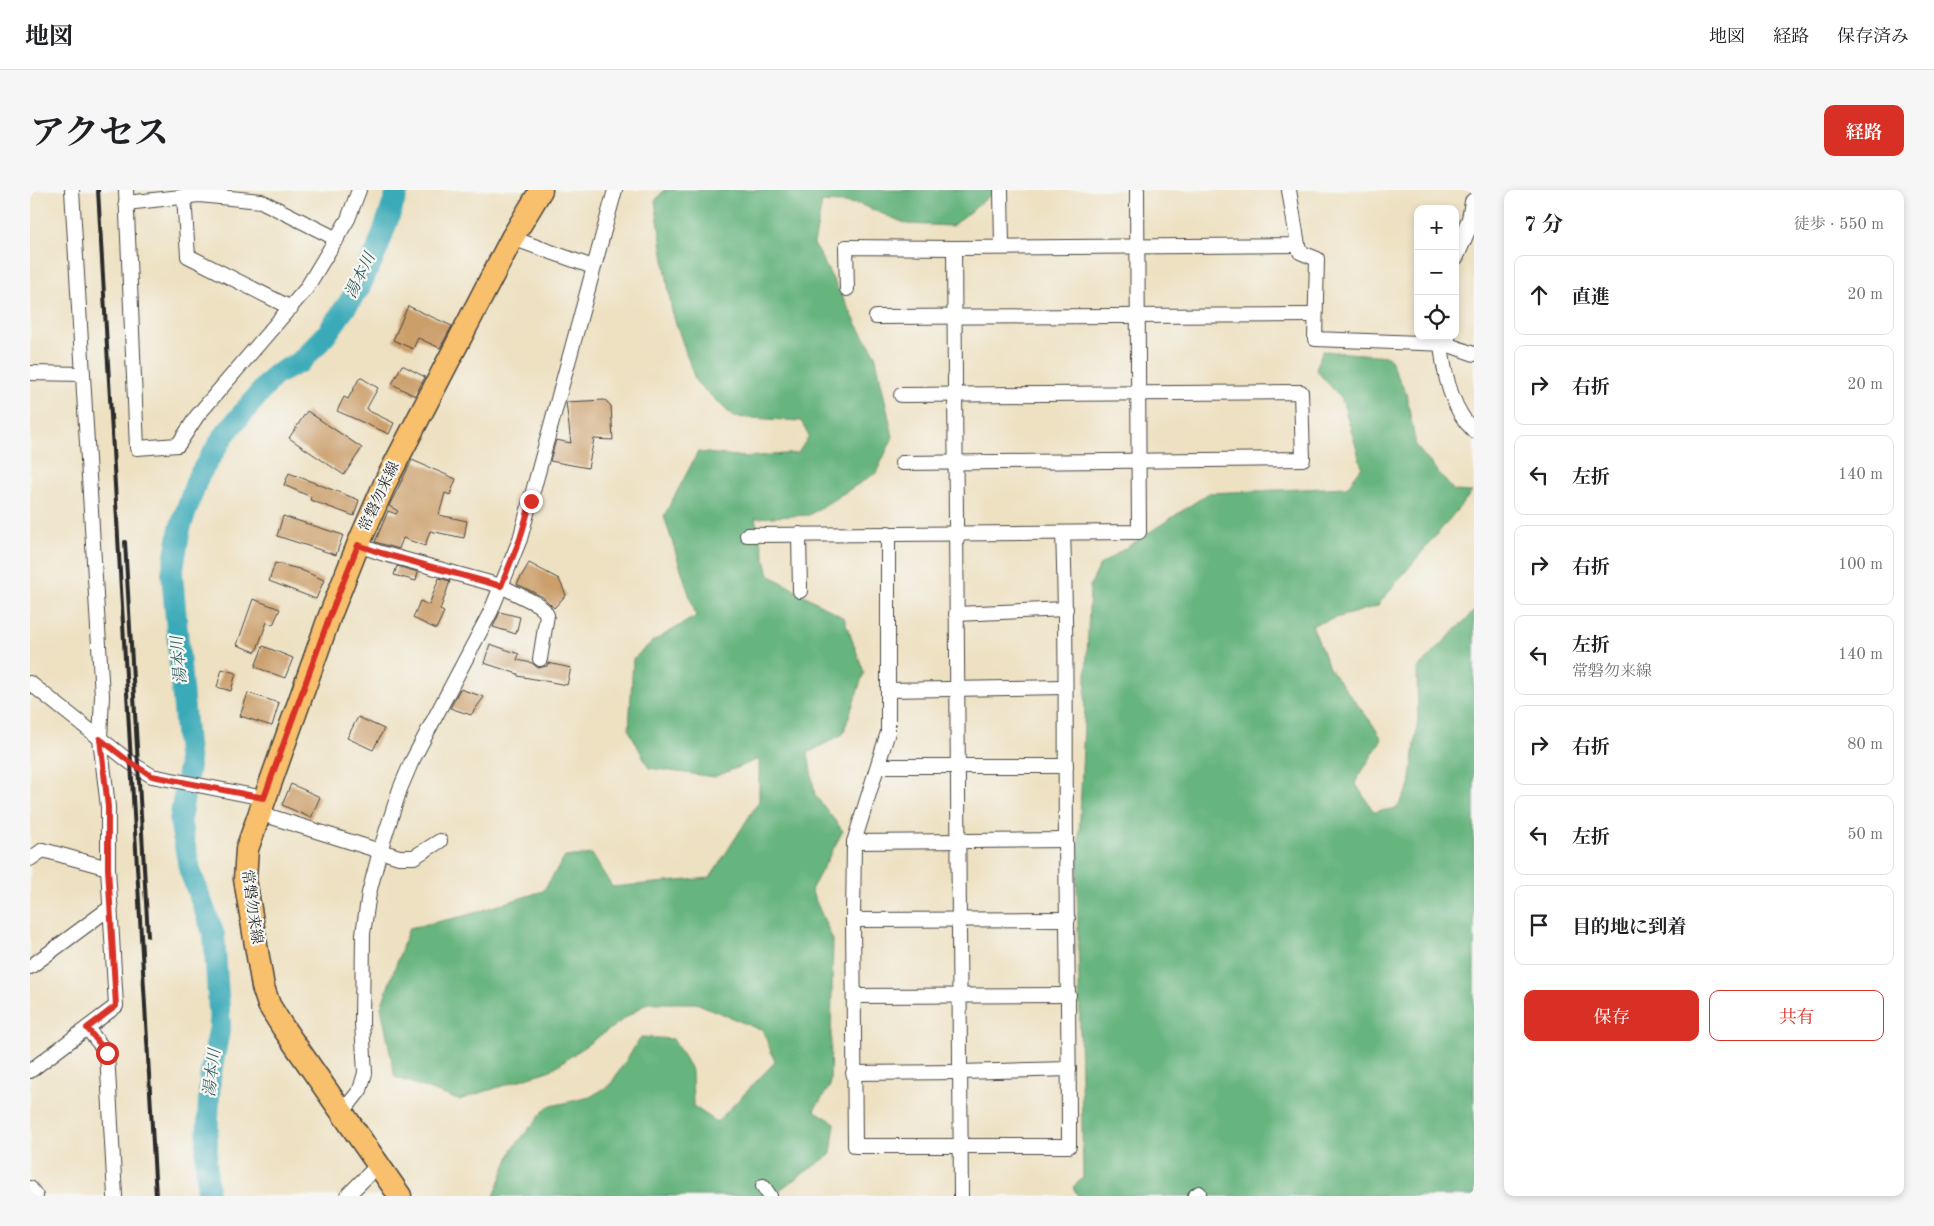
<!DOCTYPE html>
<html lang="ja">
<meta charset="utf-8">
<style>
body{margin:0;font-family:"Old Standard TT","Noto Serif JP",serif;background:#f6f6f6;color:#202124}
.controls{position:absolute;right:15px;top:15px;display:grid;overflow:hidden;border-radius:10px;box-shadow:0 2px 8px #0003}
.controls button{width:45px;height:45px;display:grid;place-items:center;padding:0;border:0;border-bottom:1px solid #e0e0e0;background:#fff;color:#202124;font:25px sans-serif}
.stop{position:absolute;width:15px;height:15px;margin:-11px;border:4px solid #d93025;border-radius:50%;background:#fff}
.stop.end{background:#d93025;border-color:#fff;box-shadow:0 1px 5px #0008}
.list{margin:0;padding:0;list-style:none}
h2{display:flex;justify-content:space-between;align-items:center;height:65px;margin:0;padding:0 20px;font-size:21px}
h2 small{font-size:16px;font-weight:400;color:#757577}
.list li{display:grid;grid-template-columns:32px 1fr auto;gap:15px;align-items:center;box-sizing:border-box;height:80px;margin:0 10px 10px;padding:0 10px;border:1px solid #e0e0e0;border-radius:10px}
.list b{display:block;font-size:19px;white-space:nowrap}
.list p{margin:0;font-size:16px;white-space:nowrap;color:#757577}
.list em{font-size:16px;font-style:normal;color:#757577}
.actions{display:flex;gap:10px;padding:15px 20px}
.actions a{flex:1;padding:11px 0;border:1px solid #d93025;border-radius:10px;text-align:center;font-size:18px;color:#d93025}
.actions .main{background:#d93025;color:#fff}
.icon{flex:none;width:28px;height:28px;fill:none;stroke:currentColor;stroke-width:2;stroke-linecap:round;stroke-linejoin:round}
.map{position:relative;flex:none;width:1444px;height:1006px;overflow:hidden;border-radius:10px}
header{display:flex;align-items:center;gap:30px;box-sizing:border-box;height:70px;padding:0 25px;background:#fff;border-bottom:1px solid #e0e0e0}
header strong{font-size:24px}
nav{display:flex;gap:28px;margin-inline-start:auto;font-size:18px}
.intro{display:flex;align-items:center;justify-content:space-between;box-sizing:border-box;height:120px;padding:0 30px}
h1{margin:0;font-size:35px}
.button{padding:12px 22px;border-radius:10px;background:#d93025;color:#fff;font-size:18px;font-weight:700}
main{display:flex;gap:30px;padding:0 30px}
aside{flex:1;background:#fff;border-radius:10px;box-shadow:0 2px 8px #0003}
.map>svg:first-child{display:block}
</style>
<header>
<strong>地図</strong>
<nav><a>地図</a><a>経路</a><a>保存済み</a></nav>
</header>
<div class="intro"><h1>アクセス</h1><a class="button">経路</a></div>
<main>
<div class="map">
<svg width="1444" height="1006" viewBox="0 0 1444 1006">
<rect width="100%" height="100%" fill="#f6f6f2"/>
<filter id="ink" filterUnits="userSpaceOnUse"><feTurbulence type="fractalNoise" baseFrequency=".02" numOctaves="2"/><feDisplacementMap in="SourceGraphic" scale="10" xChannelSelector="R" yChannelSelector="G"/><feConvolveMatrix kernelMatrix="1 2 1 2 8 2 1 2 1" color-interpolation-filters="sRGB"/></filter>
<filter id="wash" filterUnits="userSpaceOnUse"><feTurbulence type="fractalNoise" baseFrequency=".0096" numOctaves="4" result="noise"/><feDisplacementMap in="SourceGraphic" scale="20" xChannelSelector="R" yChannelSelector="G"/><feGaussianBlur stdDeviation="1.12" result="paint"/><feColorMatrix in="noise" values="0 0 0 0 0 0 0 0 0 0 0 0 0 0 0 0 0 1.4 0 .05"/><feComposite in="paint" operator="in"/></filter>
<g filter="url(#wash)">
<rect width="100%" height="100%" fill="#eee1c2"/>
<g fill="#66b47e" stroke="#487054">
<polygon points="634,0 967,0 922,36 877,34 829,14 792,12 784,54 829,138 845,164 863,247 846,283 779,325 725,328 739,385 814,428 834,482 813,544 778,563 785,605 813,641 781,700 803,750 800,896 784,920 805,933 801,964 741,1006 464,1006 483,958 517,917 560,907 580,895 611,847 643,849 662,881 663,916 687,932 745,872 733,841 666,813 617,813 521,880 429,910 365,887 351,817 379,738 434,726 513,701 535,667 562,664 582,697 680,688 729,611 729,569 684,587 619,578 599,540 603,469 622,452 666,426 634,326 668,262 715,267 768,263 779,246 771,231 704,227 666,192 642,122 625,11"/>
<polygon points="1292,161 1358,166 1376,203 1386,256 1424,301 1442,302 1347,416 1282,435 1299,478 1341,532 1352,549 1325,593 1344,622 1367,618 1380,596 1388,529 1387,479 1444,421 1444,1006 1048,1006 1043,997 1053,988 1047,694 1060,396 1070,375 1179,303 1317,297 1332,277 1312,209 1286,180"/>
</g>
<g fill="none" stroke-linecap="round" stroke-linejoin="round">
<polyline stroke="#3baab8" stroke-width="22" points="178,1006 176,971 180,888 190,836 184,745 160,681 150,631 159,576 142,384 150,338 168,287 195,244 245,185 270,172 296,145 329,98 347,60 368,0"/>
</g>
<g id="blocks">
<g fill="#cb9e6b">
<polygon points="378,116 422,136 410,158 388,148 383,159 363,150"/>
<polygon points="372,175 395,187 385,206 362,194"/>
<polygon points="330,187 348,198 337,218 337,220 364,233 359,244 307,221 314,207 318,209"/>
<polygon points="575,210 581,216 583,250 564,249 558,278 520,271 526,250 541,253 536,212"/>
<polygon points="277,221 332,258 314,285 259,248"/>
<polygon points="382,270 426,289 420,305 415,303 409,325 437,331 434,348 400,341 395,356 373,348 369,359 345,352 358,321 366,324 368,321 359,316"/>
<polygon points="259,283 329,310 324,326 280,310 281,307 254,295"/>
<polygon points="253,326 313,345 306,365 247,346"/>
<polygon points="245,373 269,379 294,390 286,409 239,391"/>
<polygon points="499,373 529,389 536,405 524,418 513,407 487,394"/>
<polygon points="367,376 388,382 386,391 364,385"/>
<polygon points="409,388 420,391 410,420 414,422 406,439 383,428 390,411 399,415"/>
<polygon points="223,409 250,419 243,435 237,432 226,462 207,455"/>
<polygon points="470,422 490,427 486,444 463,437"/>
<polygon points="460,454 489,464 487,470 502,473 508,478 517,476 518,473 541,478 537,495 488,486 488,484 454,473"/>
<polygon points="233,456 263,468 255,488 225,477"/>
<polygon points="192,479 206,483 201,501 187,497"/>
<polygon points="430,499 454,507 441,525 420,518"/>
<polygon points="218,503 249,513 242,536 210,526"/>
<polygon points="328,527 354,539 343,560 317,548"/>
<polygon points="261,594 290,607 281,628 252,615"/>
</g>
</g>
</g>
<g filter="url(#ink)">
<use href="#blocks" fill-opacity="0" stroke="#484642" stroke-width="1"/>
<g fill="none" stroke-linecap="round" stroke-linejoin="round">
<g stroke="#484642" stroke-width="16">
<g id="minor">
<polyline points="96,0 107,258 148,255 167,226 276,99 318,29 329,0"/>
<polyline points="971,0 972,57"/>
<polyline points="154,6 158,66 261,118"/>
<polyline points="96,13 169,5 231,11 307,49"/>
<polyline points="482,48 563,77"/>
<polyline points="1268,55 1270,62 1287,69 1285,149 1416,154 1444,164"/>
<polyline points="924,58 931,1006"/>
<polyline points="817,99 816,57 924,58 1268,55 1259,0"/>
<polyline points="846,127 1284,125"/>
<path d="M1411,154c3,30 10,65 33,87"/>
<polyline points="0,183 53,184"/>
<polyline points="871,205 1271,202 1273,269 872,273"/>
<path d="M858,343v199l-34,110 -1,78 2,226h214c0,-103 -2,-205 -3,-307 -1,-102 1,-204 -3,-306"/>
<polyline points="769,344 770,401"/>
<polyline points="717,345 1109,342 1107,0"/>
<polyline points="328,355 351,363 471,396 507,414 514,420 517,425 510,469"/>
<polyline points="926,424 1036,419"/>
<polyline points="0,493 101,573 122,586 234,608"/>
<polyline points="858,500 1035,497"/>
<polyline points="848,576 1036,576"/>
<polyline points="229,623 369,667 384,667 410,651"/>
<polyline points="824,652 1036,650"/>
<polyline points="0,669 13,660 78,678"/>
<polyline points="823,730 1038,729"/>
<polyline points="0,777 81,717"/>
<polyline points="824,806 1039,805"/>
<polyline points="57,838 77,863 85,1006"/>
<polyline points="0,881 86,816 78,678 78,617 70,549 72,506 42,0"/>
<polyline points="823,883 930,882 1039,879"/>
<polyline points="312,923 330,900 335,883 332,833 333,744 339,703 350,661 370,599 381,573 461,421 490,349 585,0"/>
<polyline points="733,996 740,1006"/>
<polyline points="0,998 6,1006"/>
<polyline points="317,1006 348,975"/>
<polyline points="1165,1006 1169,1003"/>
</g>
</g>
<g stroke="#484642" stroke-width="20">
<g id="tertiary">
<polyline points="1425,66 1441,29 1444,12"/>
<polyline points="1416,154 1416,146"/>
</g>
</g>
<g stroke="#484642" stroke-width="25">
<polyline id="primary" points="370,1006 252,836 239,815 233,797 215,689 217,659 299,428 328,355 356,291 482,48 511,0"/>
</g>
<use href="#minor" stroke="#fff" stroke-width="14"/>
<use href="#tertiary" stroke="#fff" stroke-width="18"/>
<use href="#primary" stroke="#f8bf6c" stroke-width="22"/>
<g stroke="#2b2b2b" stroke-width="4">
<polyline points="68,0 126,1006"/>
<polyline points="95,352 118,746"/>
</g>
</g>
</g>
<g fill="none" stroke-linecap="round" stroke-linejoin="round" filter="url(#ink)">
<polyline stroke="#d93025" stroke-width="6" points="77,863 57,838 86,816 78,678 78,617 70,549 101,573 122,586 234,608 299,428 328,355 351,363 471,396 490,349 501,311"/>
</g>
<g text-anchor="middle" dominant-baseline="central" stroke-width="4.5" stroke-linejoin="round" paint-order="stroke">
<g font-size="15" fill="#2b2b2b" stroke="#f6f6f2">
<text transform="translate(350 307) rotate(-65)">常磐勿来線</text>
<text transform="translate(221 717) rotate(82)">常磐勿来線</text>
</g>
<g font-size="16" font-style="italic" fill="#315e63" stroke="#f6f6f2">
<text transform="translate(331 86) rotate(-64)">湯本川</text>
<text transform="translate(150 470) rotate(-95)">湯本川</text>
<text transform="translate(183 883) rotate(-83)">湯本川</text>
</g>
</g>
</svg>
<div class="controls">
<button>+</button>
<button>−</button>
<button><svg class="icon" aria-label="locate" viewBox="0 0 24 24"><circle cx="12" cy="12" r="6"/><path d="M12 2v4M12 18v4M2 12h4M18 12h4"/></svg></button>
</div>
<div class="stop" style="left:77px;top:863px"></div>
<div class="stop end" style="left:501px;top:311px"></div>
</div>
<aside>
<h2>7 分<small>徒歩 · 550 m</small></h2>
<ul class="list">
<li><svg class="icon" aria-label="ahead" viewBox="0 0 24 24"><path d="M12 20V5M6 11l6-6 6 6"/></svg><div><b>直進</b></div><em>20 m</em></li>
<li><svg class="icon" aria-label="right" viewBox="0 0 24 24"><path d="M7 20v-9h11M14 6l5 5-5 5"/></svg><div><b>右折</b></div><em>20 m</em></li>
<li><svg class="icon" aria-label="left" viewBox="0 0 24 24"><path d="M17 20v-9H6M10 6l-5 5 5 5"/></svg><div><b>左折</b></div><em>140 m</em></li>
<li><svg class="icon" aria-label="right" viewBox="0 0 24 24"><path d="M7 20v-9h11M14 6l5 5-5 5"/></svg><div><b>右折</b></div><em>100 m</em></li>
<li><svg class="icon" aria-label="left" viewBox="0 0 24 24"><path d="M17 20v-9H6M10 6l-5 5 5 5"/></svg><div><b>左折</b><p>常磐勿来線</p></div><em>140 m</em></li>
<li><svg class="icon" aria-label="right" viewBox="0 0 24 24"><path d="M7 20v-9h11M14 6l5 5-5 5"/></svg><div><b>右折</b></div><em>80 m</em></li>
<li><svg class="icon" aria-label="left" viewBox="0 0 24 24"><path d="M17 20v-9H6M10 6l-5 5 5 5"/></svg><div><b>左折</b></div><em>50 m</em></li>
<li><svg class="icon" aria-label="arrive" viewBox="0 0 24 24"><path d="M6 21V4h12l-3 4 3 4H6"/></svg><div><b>目的地に到着</b></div></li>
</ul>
<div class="actions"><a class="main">保存</a><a>共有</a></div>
</aside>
</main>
